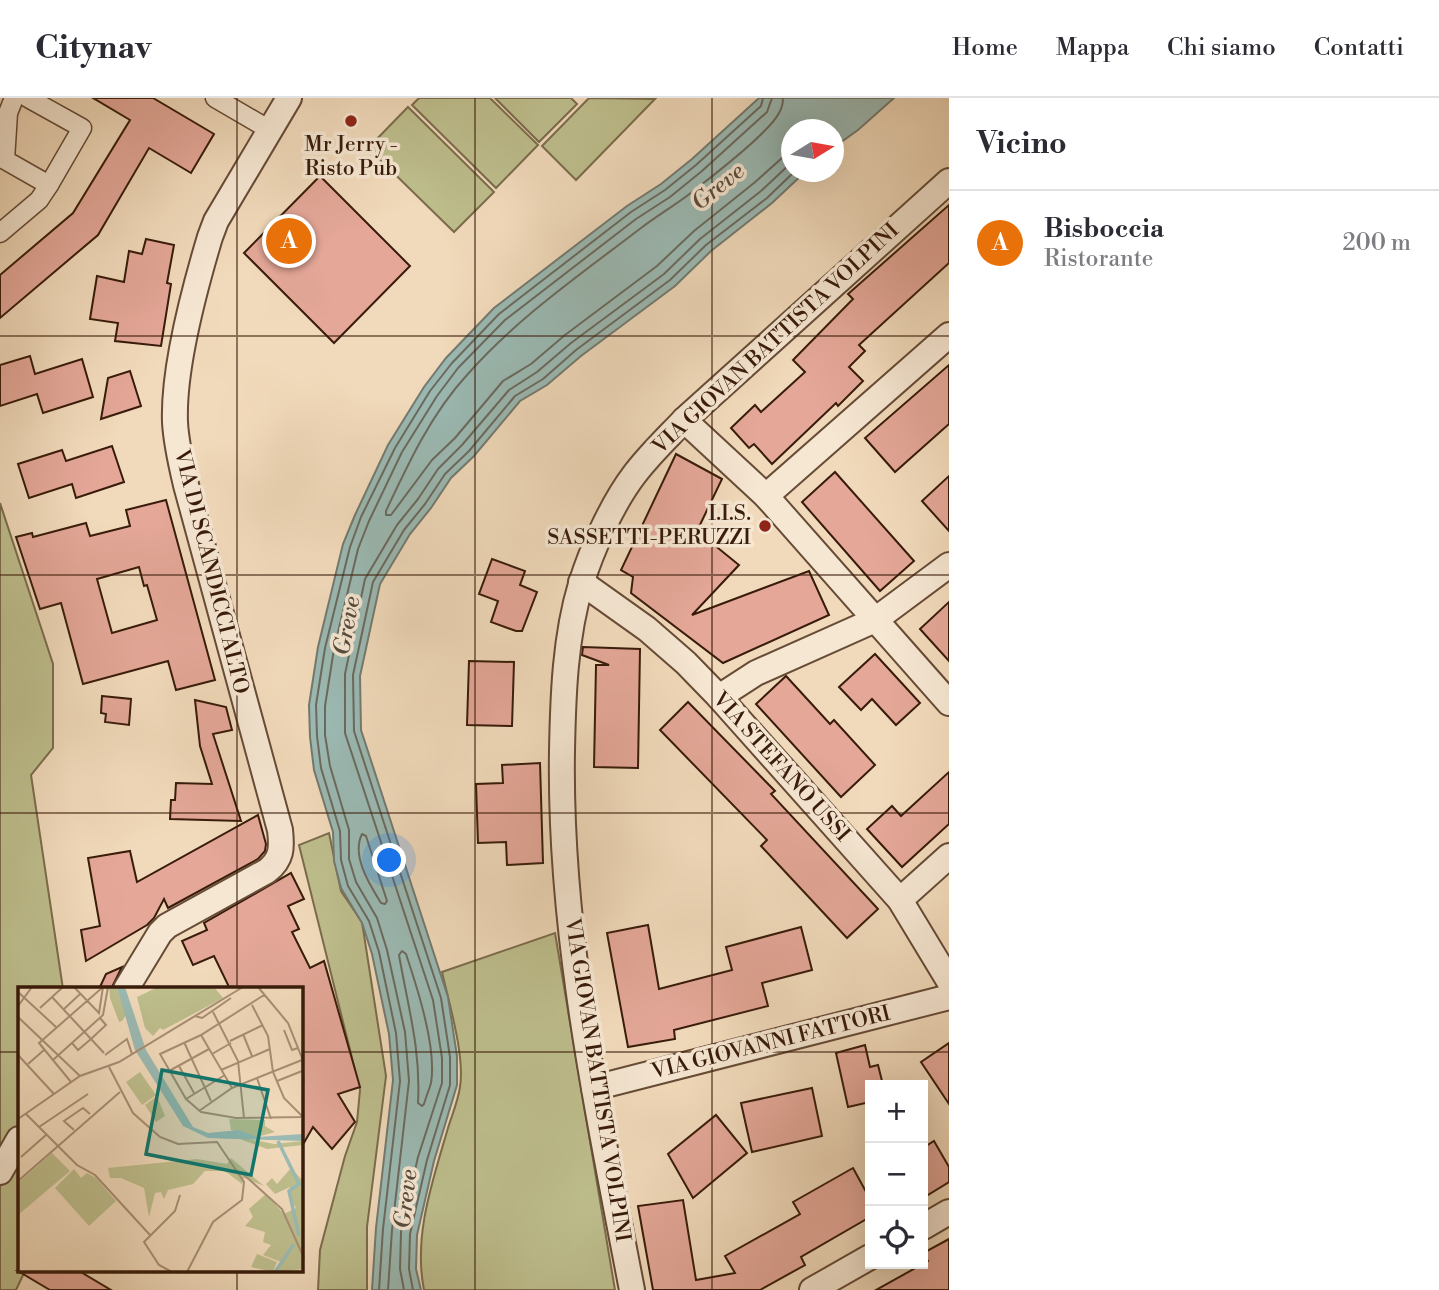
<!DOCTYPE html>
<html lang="it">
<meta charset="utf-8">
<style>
body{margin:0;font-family:"Libre Bodoni",serif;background:#f7f7f7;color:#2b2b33}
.controls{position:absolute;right:21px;bottom:21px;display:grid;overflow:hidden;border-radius:0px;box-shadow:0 7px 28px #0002}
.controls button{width:63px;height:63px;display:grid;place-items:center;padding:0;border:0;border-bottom:2px solid #e1e1e2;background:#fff;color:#2b2b33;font:35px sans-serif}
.compass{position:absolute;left:781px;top:21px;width:63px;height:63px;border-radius:50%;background:#fff;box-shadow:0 7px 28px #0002;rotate:79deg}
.you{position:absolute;left:390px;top:763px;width:24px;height:24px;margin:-18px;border:5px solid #fff;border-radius:50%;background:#1a73e8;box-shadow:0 0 0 10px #1a73e833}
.badge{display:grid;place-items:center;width:46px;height:46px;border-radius:50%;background:#db2777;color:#fff;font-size:23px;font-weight:700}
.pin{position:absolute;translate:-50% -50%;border:4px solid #fff;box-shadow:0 2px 7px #0006}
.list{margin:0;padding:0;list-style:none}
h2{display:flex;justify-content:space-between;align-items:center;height:91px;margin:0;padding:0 28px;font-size:30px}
h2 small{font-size:23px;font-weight:400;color:#7c7c81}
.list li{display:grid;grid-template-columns:46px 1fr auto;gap:21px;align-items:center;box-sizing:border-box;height:105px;padding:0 28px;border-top:2px solid #e1e1e2}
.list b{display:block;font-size:26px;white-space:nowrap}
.list p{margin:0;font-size:23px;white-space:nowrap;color:#7c7c81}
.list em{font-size:23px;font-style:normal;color:#7c7c81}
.icon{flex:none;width:38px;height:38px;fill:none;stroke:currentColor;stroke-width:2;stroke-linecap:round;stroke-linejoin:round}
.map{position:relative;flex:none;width:949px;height:1192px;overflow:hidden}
header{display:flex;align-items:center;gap:42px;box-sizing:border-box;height:98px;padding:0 35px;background:#fff;border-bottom:2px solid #e1e1e2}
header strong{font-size:33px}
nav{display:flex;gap:38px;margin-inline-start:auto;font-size:24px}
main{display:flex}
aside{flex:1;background:#fff}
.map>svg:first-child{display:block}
</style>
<header>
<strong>Citynav</strong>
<nav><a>Home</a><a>Mappa</a><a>Chi siamo</a><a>Contatti</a></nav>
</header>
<main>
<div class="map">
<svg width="949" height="1192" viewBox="0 0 949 1192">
<rect width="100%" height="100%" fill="#f1dabb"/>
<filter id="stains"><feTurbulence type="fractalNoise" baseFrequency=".00286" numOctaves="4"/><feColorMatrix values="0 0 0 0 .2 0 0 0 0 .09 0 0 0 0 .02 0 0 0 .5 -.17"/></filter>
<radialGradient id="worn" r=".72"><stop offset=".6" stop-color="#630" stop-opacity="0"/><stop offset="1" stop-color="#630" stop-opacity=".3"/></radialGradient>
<g fill="#bebe8d" stroke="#7b6c4c" stroke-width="2">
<polygon points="419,0 490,0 538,47 496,90 412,7"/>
<polygon points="495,0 571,0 577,6 539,44"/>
<polygon points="589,0 655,1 576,82 542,48"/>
<polygon points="408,9 494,94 454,134 368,50"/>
<polygon points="0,405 53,566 53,650 31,677 63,891 19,891 19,1173 25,1173 16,1192 0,1192"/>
<polygon points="329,735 341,793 362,824 386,978 367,1129 367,1192 318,1192 320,1152 345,1058 357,1024 360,992 299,747"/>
<path d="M555,835l60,357h-191c-11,-55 9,-110 24,-162 4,-13 10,-27 12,-41 5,-31 -11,-84 -18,-115z"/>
</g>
<polygon fill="#9bbab4" stroke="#737a70" stroke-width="2" points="759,0 894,0 858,32 834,49 834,32 792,32 792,74 805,74 772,105 711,153 675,188 581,258 547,287 520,303 474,358 451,380 431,410 410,436 380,486 360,578 361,632 448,899 457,958 457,987 434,1063 417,1137 416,1171 421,1192 372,1192 376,1130 393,982 389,936 372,856 362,825 341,790 334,763 333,734 314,672 310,639 309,607 318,549 343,446 355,417 388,347 424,289 446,260 494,210 627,108 661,86 692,61"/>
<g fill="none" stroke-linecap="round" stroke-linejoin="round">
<g stroke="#6a6a5f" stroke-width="2">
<path d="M783,0c0,6 -1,10 -4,15 -9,18 -60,58 -78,72 -19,16 -40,28 -60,43 -60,46 -124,90 -174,147 -36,39 -59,89 -81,136v4h5l41,-55 23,-22 48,-57 28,-17 34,-29 92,-69 37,-35 60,-48 38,-34"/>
<path d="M362,736l4,2 21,65 -2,3 -4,-1c-11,-18 -30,-47 -19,-69z"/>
<path d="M402,853l4,3c11,33 31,94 25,129 -2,7 -5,14 -7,21l-2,2 -4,-3c3,-53 -10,-96 -19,-148z"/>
<polyline points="379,1192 383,1131 400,983 396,935 379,854 369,823 348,788 341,762 340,733 321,670 317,638 316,607 325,550 350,449 361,419 395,350 430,293 452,265 499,216 631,114 665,92 696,67 761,8 763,0"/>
<polyline points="388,1192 392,1132 409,983 405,934 387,852 377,820 356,784 349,761 349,732 330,668 325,637 325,608 334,551 358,451 369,423 402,354 437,298 458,270 505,222 636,121 670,99 702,73 767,14 772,0"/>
<polyline points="404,1192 400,1171 401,1134 418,1059 442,985 442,960 433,902 345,635 345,576 365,481 397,427 418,401 438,371 462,347 509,292 537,274 571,245 664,176 700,141 761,93 792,64"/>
<polyline points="413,1192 409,1171 410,1136 427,1062 450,987 450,959 441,900 354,633 353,577 373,484 404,432 425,406 445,376 469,353 515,298 543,281 576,252 670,182 706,147 767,100 794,74"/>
</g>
</g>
<g fill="#e4a798" stroke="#381b0a" stroke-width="2" fill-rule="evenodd">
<polygon points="93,0 153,0 214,36 191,75 149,50 98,137 0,220 0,177 73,115 130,22"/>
<polygon points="320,78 410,168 334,245 244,155"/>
<polygon points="949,107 949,165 859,247 865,253 849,269 863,283 838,308 836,305 772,366 754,346 749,350 731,330 755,307 761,314 805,274 793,262 853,201 848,196"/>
<polygon points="146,141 174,147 167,185 171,186 161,248 115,243 118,225 90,221 97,178 124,184 129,153 142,156"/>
<polygon points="30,258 35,276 82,261 93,299 43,315 37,296 0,308 0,267"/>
<polygon points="949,267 949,326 895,374 865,340"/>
<polygon points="130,273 141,308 101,321 108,280"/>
<polygon points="112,348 124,384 76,400 72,386 29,400 18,366 62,352 66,363"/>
<polygon points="676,356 722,381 697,433 739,467 692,517 809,473 829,517 723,565 631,495 633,479 621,472"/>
<polygon points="835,374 914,463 880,493 802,404"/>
<polygon points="949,378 949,433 922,403"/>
<path d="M166,402l49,180 -39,10 -8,-29 -85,23 -22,-81 -21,6 -24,-72 16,-4 1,4 53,-14 4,13 40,-10 -4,-16zM139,469l5,19 3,-1 10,35 -45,13 -15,-54z"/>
<polygon points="492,461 525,473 520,487 537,494 522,533 516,533 491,524 498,503 479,496"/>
<polygon points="949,504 949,563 920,531"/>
<polygon points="583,549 640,551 638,670 594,669 596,567 609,567 582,557"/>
<polygon points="875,556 920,605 896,627 872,601 861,612 839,589"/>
<polygon points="469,563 514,564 512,628 467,627"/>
<polygon points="786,578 830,626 834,622 875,667 841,699 756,606"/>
<polygon points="102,598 131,601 129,627 105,624 106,616 101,615"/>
<polygon points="195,602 226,609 232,632 213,636 241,723 170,721 171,702 175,702 176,685 212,686 200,648"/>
<polygon points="688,604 775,693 771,696 878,811 847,840 761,748 767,742 660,632"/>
<polygon points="540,665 543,765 507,767 506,744 478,745 476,686 503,685 502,667"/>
<polygon points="949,674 949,726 902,769 867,731 892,708 901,718"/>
<polygon points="258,717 266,746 265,753 258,761 168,810 164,801 154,820 147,827 86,863 81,832 100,828 88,760 130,753 137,784"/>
<polygon points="291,775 304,801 288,808 299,831 292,834 310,870 324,863 360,989 338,996 355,1024 332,1051 313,1029 301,1050 301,891 230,891 214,858 193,867 182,843 207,832 204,825"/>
<polygon points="648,827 659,891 732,872 726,849 801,829 812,872 762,885 768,908 674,932 675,941 628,949 607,835"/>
<polygon points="122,869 111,891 99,891 106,876"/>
<polygon points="949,945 949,1006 921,964"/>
<polygon points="865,947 870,969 878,967 883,987 870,987 870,1004 848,1009 836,955"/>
<polygon points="812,990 822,1038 752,1054 741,1005"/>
<polygon points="716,1017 747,1055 693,1100 668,1056"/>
<polygon points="934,1043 949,1069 949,1084 923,1100 923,1050"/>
<polygon points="853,1070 870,1101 870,1119 801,1159 805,1167 760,1192 653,1192 638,1108 683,1102 696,1182 735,1175 725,1158 800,1116 793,1104"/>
<polygon points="949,1141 949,1192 876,1192 928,1163 923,1155"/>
<polygon points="18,1173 79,1173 111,1192 50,1192"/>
</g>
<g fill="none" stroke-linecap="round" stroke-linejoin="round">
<g stroke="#664b36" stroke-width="21">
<g id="pedestrian">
<polyline points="28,0 82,30 49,87"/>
<polyline points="215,0 270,32"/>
<polyline points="0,135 39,102 49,87 5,62 8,15 14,0"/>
</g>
</g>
<g stroke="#664b36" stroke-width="28">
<g id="minor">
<polyline points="684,322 766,398 949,605"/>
<polyline points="766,398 949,237"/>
<polyline points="581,484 647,531 686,565 719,599 900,802 949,883"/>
<polyline points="719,599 756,575 875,522 949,467"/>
<polyline points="900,802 949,758"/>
<path d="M126,891l34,-56 7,-7 100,-55c15,-12 15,-23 13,-41l-94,-345c-5,-21 -10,-42 -11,-63 -2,-53 20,-135 35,-185l6,-16 73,-123"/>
<polyline points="594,990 949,899"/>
<polyline points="0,1074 19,1041"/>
<polyline points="923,1129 949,1114"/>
<path d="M632,1192c-34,-178 -73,-357 -70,-539 1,-55 3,-114 19,-167 11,-35 31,-80 53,-109 15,-20 33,-37 50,-55l265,-239"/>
<polyline points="812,1192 870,1159"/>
</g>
</g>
<use href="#pedestrian" stroke="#f6e7d3" stroke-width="18"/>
<use href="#minor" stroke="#f6e7d3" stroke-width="24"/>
</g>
<path fill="none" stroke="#381b0a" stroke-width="2" stroke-opacity="0.55" d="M237,0v891M475,0v1192M712,0v1192M0,238h949M0,477h949M0,715h949M0,954h19M301,954h648M237,1173v19"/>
<g fill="#8f2418" stroke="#f6e7d3" stroke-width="2.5">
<circle cx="351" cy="23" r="7"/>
<circle cx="765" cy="428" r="7"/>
</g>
<g text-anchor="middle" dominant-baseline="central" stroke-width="7" stroke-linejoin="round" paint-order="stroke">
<g font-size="21" fill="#381b0a" stroke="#f6e7d3">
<text x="351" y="47">Mr Jerry -<tspan x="351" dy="24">Risto Pub</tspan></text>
<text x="751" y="416" text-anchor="end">I.I.S.<tspan x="751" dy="24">SASSETTI-PERUZZI</tspan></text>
</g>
<g font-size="21" fill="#381b0a" stroke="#f6e7d3">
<text transform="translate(776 241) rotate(-43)">VIA GIOVAN BATTISTA VOLPINI</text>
<text transform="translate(211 474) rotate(76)">VIA DI SCANDICCI ALTO</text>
<text transform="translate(781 669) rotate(48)">VIA STEFANO USSI</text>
<text transform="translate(771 945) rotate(-14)">VIA GIOVANNI FATTORI</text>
<text transform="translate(597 982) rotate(81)">VIA GIOVAN BATTISTA VOLPINI</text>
</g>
<g font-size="23" font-style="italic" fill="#564b3d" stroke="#f6e7d3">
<text transform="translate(718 89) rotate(-39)">Greve</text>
<text transform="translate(347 528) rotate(-79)">Greve</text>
<text transform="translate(406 1101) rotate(-83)">Greve</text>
</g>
</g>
<g transform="translate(18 889)">
<rect width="285" height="285" fill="#f1dabb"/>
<path d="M91,0h8l9,28 -4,6 -3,1 -9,-24zM140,0h56l9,11 -60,32 -3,-2 -7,8 -8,-8 -8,-31zM122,85l16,23 -14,10 -16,-23zM139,109l8,20 -9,6 -11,-17zM211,132l36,1v6l10,6 -18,5 -26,-7zM221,150l35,7 29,-3v4l-36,4 -27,-10 -23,-1zM34,166l18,18 -52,44v-32zM213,171l33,28 -20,-8 -2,6 -17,-13h-20l-12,13 -25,6 -4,9 -3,-7 -6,1 -6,24 -5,-29 -23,-10h-11l-2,-10 89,-9 30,5zM273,181l12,13 1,88 -27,3 4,-10 -18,-7 8,-10 -8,-3 2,-10 -20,-6 8,-9 -4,-8 17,-15 18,20 12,-6 -8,-13 2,-8 -15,7 -9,-10 6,-6 5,6zM56,182l7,9 6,-5 9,5 20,23 -27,25 -34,-38zM239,267l20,8 -4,10 -22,-5z" fill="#bebe8d"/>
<path d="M99,0h8l21,63 47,77 15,6 31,-3 18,7 46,-3v7l-95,-3 -25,-12 -48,-76z" fill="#9bbab4"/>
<path fill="none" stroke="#9bbab4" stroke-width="3.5" d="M260,154l21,43 -10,7 10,45M257,285l19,-28"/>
<path fill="none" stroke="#a78e74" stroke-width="2" d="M56,0l25,26 4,-26M240,0l30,36 14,35 2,24M0,5l38,35M246,8l-63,40 -41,19 26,45 15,13 35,6 65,-1M34,10l39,42 -13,11 -6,-7M234,18l16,31 5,36 11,26 20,20M0,19l14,-19M22,21l23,-21M46,22l16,-15M195,25l25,49 6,57M177,29l7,2 29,-20M0,30l62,59M82,31l6,7 -15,14 13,14M266,43l8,20 6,-2M225,47l9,22M183,48l31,53M212,54l33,-16M166,55l27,59M194,67l19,-11M0,68l36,39M87,68l22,-16 5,15M35,73l50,-45 5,-28M10,77l16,-14M161,79l15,27M91,80l24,46 27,24 18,7 39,-2 27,40 -2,18 -29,22 -26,50M203,83l49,-21M151,84l40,-22M239,91l14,41M259,94l25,-10M53,95l-32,-39 64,-56M168,112l39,-24M181,124l33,-23 70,-28M8,127l51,51 18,10 55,60M0,132l62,-43 39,-14 124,-75M21,140l49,-33M56,143l-10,-9 19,-13 7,6M3,170l25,-22M224,186l40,36 22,49M0,194l102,-89M154,285l-13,-7 -15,-23 31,-31 5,-16"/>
<path fill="#0f766e" fill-opacity="0.15" stroke="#0f766e" stroke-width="3.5" d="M144,83l106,20 -17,85 -105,-21z"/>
<rect width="285" height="285" fill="none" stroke="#381b0a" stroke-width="3.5"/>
</g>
<rect width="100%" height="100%" filter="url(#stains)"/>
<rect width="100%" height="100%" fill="url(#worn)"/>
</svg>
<div class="controls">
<button>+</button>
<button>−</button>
<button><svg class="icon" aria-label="locate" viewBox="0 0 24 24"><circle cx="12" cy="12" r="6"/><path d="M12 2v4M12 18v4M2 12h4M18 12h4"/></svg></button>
</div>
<svg class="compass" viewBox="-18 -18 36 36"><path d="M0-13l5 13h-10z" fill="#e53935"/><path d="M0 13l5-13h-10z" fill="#7c7c81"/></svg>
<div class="you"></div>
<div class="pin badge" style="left:289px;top:143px;background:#e8710a">A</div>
</div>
<aside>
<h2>Vicino<small></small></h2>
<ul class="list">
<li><span class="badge" style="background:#e8710a">A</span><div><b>Bisboccia</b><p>Ristorante</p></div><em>200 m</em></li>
</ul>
</aside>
</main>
